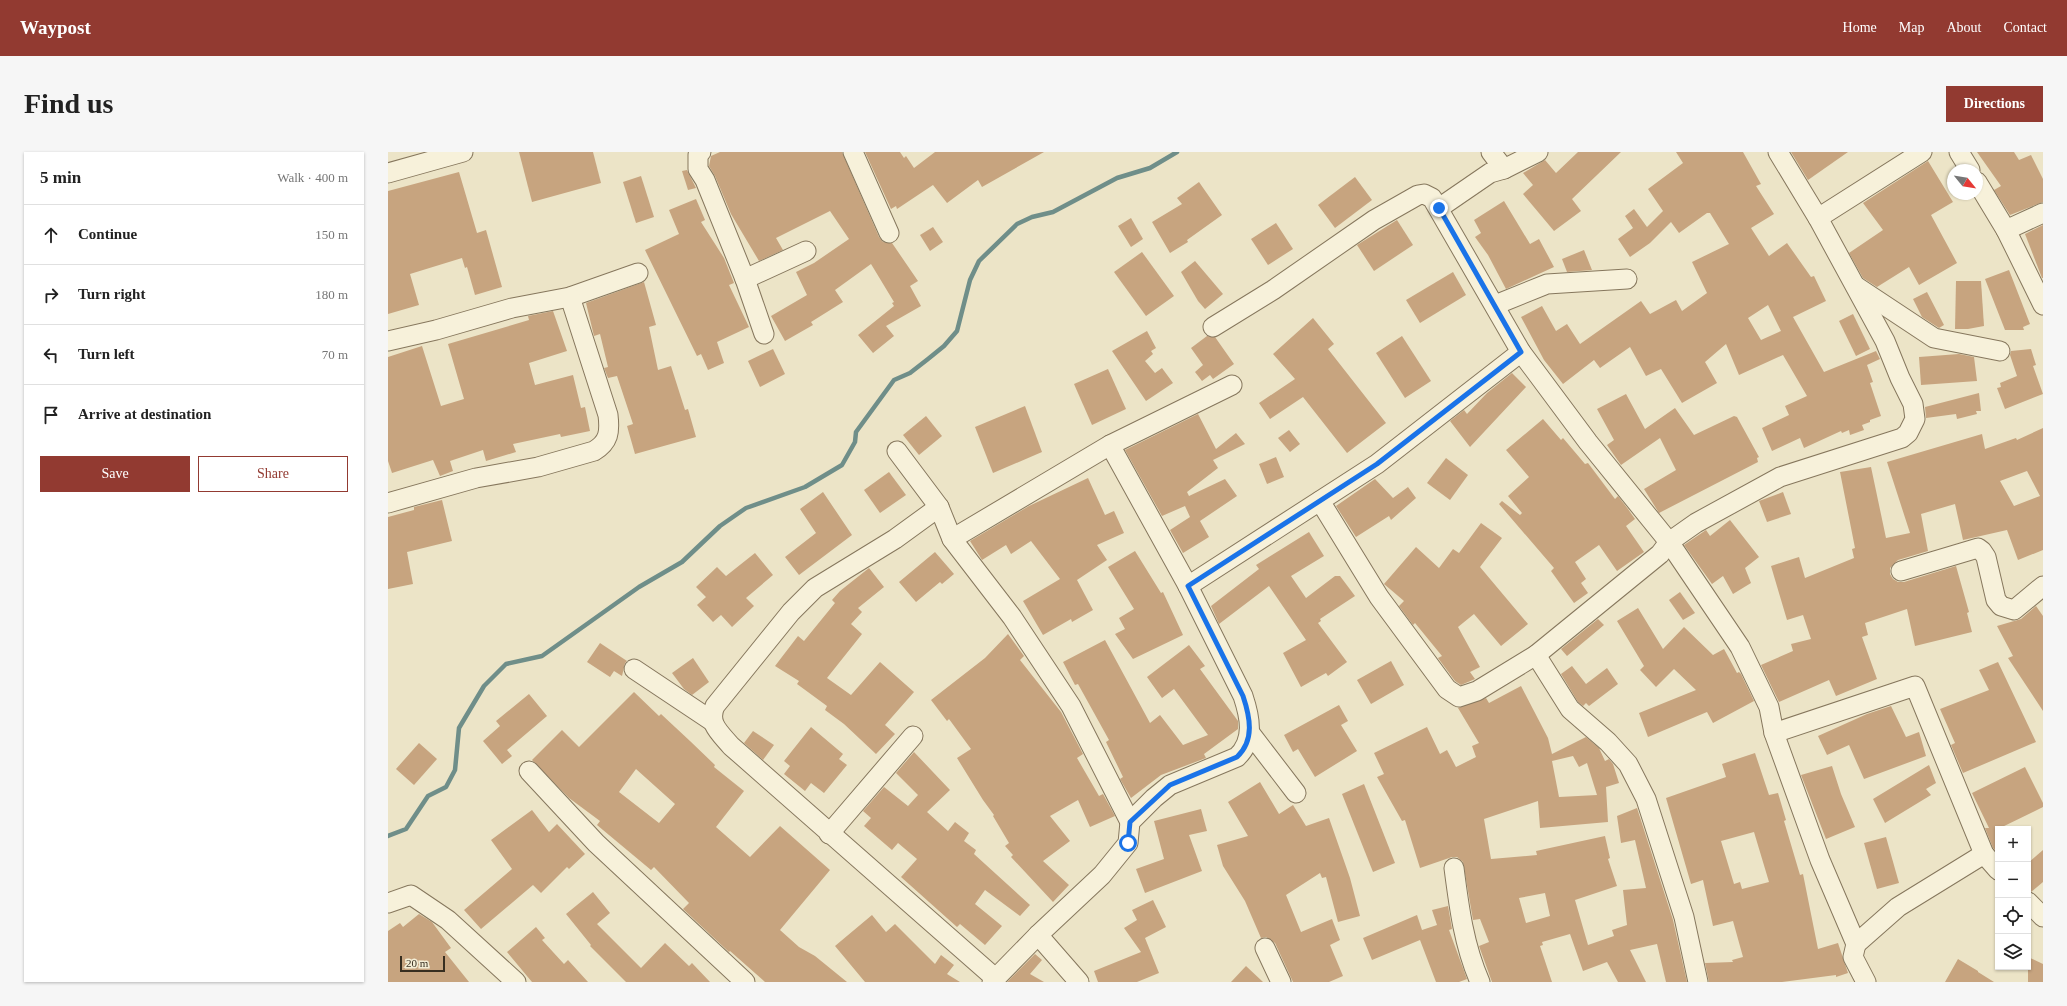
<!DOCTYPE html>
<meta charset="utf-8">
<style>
body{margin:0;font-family:Georgia,serif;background:#f6f6f6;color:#222}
.controls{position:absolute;right:12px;bottom:12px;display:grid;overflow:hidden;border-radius:0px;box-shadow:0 1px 3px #0004}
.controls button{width:36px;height:36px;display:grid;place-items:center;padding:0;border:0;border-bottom:1px solid #e0e0e0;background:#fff;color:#222;font:20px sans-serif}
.compass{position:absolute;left:1559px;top:12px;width:36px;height:36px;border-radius:50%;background:#fff;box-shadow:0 1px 3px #0004;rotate:120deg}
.scale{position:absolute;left:12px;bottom:10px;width:45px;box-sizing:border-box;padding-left:4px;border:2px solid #372e20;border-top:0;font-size:11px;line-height:14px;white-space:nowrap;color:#372e20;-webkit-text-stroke:3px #f4eed6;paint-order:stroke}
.stop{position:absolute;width:12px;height:12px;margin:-9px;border:3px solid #1a73e8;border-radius:50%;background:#fff}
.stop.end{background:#1a73e8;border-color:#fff;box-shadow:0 1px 4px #0008}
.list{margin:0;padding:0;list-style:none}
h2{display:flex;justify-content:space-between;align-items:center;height:52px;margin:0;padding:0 16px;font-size:17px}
h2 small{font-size:13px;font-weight:400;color:#767676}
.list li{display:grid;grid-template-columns:26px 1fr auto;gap:12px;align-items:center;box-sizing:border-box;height:60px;padding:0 16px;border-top:1px solid #e0e0e0}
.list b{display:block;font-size:15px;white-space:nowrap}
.list em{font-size:13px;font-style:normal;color:#767676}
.actions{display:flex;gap:8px;padding:12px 16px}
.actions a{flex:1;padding:9px 0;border:1px solid #923a31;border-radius:0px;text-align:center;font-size:14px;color:#923a31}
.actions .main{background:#923a31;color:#fff}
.icon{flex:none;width:22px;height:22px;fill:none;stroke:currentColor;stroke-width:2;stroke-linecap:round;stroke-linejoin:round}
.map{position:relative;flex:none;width:1655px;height:830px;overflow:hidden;border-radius:0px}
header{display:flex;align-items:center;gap:24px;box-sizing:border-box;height:56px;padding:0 20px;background:#923a31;color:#fff}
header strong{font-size:19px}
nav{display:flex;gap:22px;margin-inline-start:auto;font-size:14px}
.intro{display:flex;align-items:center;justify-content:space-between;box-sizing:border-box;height:96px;padding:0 24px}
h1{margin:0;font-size:28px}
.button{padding:10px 18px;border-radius:0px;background:#923a31;color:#fff;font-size:14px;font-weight:700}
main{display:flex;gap:24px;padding:0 24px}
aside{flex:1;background:#fff;border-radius:0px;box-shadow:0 1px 3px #0004}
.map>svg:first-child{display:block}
</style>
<header>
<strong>Waypost</strong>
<nav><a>Home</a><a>Map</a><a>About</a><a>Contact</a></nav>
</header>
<div class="intro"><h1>Find us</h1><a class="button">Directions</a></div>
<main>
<aside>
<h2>5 min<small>Walk · 400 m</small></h2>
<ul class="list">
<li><svg class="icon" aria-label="ahead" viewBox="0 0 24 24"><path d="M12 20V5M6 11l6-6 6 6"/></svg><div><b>Continue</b></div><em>150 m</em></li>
<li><svg class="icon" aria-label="right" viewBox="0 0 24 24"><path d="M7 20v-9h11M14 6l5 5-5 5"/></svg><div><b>Turn right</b></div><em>180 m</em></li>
<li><svg class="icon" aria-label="left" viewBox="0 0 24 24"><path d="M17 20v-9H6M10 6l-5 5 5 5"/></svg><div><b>Turn left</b></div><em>70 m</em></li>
<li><svg class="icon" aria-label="arrive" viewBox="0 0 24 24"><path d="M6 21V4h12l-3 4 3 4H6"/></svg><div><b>Arrive at destination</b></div></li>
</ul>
<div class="actions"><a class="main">Save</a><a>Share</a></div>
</aside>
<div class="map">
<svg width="1655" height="830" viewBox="0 0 1655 830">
<rect width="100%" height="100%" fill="#ece4c7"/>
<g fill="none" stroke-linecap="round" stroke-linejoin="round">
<polyline stroke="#6f8e89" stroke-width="4.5" points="0,684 18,677 40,644 58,635 67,618 71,576 96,534 118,512 154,504 251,435 294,410 332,374 358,356 417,335 454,313 467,290 468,280 506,228 522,221 540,207 556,194 569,179 582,128 591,109 629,72 644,65 665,60 729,26 762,16 789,0"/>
</g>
<g fill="#c7a47f" fill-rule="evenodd">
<polygon points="131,0 205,0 213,31 144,50"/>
<polygon points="332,0 454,0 491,85 495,90 504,91 530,129 522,134 533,154 498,174 506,184 485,201 470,183 506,154 504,151 506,150 483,112 447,138 455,150 423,170 425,173 397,189 383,164 419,143 408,120 426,111 461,87 442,59 388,86 395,98 371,109 343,62 327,24 321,14 323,4"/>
<polygon points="477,0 512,0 516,6 518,4 526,16 547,0 656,0 594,35 590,28 559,51 545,33 509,57 508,54 503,57"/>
<polygon points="1190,0 1233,0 1184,47 1193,59 1166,79 1135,42 1145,33 1135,21 1157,8 1168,21"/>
<path d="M1288,0h67l18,32 -5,2 18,28 -23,14 18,28 18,-13 24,34 3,-1 12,25 -33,16 31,55 52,-21 4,8 -13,6 6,17 -3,1 11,33 -11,4v2l-8,3 2,5 -14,5 -1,-5 -7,3 -1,-2 -37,17 -4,-10 -28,13 -10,-23 27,-13 -4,-9 22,-10 -24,-41 -44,20 -13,-31 -21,18 12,21 -35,20 -21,-34 -15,7 -16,-29 -30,21 -6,-8 -31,24 -19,-24 -23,-43 21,-11 14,25 11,-7 13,20 61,-43 9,13 26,-14 6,11 25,-18 -15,-31 37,-18 -19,-31h-3l-28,20 -8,-11 -21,21 -20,14 -12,-18 15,-11 -8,-12 9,-7 13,18 16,-16 -15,-22 35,-26zM1380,153l13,26 -20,9 -13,-22z"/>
<polygon points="1403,0 1460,0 1420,28"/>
<polygon points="1589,0 1626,0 1631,8 1643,3 1655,27 1655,50 1622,63 1606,38 1613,34"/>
<polygon points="1540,9 1565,50 1543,63 1569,111 1531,133 1521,115 1489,135 1475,126 1461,101 1495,78 1475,51"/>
<polygon points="299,18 308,36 300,38 294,19"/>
<polygon points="71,20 89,81 98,78 114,135 87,143 79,115 77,116 74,106 22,122 31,153 0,162 0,39"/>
<polygon points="253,24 266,65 248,71 235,30"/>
<polygon points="967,25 984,48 947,76 930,53"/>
<polygon points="811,30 834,63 799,88 800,90 782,101 764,70 794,52 789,46"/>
<polygon points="308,47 317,68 313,70 336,106 346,131 341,133 361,175 329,190 336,211 320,218 313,202 309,204 257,98 291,82 281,58"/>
<polygon points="1116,49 1142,92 1151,87 1166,115 1118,137 1100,103 1087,85 1093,81 1086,68"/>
<polygon points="743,66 755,87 743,95 730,74"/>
<polygon points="1009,68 1025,93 986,119 969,93"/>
<polygon points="888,71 905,97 880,113 863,87"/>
<polygon points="1655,73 1655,126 1654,126 1637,82"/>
<polygon points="545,75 555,90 542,99 532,83"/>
<polygon points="1196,98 1204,118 1179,120 1174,107"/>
<polygon points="754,100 786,144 758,164 726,120"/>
<polygon points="807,109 835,142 817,157 810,149 793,120"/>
<polygon points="1621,118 1642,172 1635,175 1636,178 1617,178 1597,127"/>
<polygon points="1065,120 1078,143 1032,171 1018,148"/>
<polygon points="1568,129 1593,129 1596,174 1580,177 1567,177"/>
<polygon points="256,130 268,173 261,175 270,218 283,214 297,258 300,257 308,285 247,302 239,274 245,272 229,224 220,226 216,216 220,215 212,182 206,184 198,151"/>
<polygon points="1539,140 1556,173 1551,176 1534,165 1525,147"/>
<polygon points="165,159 179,199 141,211 147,233 185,223 193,256 197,255 202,279 173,285 172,282 125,292 128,300 98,309 95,298 62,309 65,319 52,324 45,308 4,321 0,309 0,205 34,194 53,254 76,247 60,192 141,168 140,164"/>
<polygon points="1465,162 1482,197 1468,204 1451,169"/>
<polygon points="925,166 946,192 940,197 998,271 959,301 915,245 882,267 871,251 907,227 885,202"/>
<polygon points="759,179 768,196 763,199 765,202 757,209 767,221 774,216 785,231 758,249 724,199"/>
<polygon points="819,184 827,185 846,212 825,227 822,223 814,229 807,220 815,213 803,196"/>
<polygon points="1014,184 1043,229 1017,246 988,201"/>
<polygon points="385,197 397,222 372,235 360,209"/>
<polygon points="1643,197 1648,213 1645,214 1655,242 1617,257 1609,236 1613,235 1612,231 1629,224 1622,203 1623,199"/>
<polygon points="1571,202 1586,205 1589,229 1533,233 1531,205"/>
<polygon points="720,217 738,257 704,273 686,232"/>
<polygon points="1124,221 1138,235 1082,295 1062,269 1076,258 1079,262 1099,241"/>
<polygon points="1591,241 1593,259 1588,259 1589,262 1569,267 1568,262 1538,266 1537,255"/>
<polygon points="1238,242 1257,277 1287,256 1306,283 1346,264 1349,265 1371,305 1369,306 1370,310 1271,361 1256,337 1288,318 1272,286 1233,313 1219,293 1226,288 1209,257"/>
<polygon points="637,254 654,300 605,321 587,275"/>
<polygon points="810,262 828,297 848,281 857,292 825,308 830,316 799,340 801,344 837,327 849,344 812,369 821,385 795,401 782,378 802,365 797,354 774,364 737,298"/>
<polygon points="538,264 554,284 531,303 515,283"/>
<polygon points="1155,267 1173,288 1175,286 1197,312 1200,311 1227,347 1230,344 1240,357 1247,367 1238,374 1256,400 1229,419 1211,393 1187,410 1198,427 1193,431 1200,441 1186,451 1163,419 1166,416 1111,352 1114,349 1132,363 1134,361 1120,344 1141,325 1118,298"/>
<path d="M1655,276v122l-25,10 -11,-30 -44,10 -8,-36 -34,10 7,37 -30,9 -8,8v6l3,5 5,3h6l52,-16 13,46 -2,1 5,19 -57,14 -8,-37 -42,14 3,12 -6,2 15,42 -41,17 -7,-16 -50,22 -18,-37 32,-14 -2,-7 20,-5 -8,-24 -16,5 -16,-54 28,-9 6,21 49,-20 -2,-9 3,-1 -15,-76 31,-5 15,71 24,-5 -23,-71 95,-28 3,15 31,-11 1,2zM1639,319l13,25 -26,10 -14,-25z"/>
<polygon points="901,278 912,292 902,300 890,286"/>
<polygon points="888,305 896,325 879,332 871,312"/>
<polygon points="1058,306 1080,323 1062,348 1039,331"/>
<polygon points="501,320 518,343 492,361 476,338"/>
<polygon points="700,326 717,363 726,359 736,381 709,393 719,408 689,428 705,458 684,470 683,467 655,483 635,449 672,427 643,389 623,402 618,393 594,408 582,389 641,354"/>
<polygon points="987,327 1005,346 1020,335 1028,346 1003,368 1001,364 968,385 948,354"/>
<polygon points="435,340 464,383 411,423 397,405 428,381 412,357"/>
<polygon points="1395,340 1403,362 1379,370 1371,349"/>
<polygon points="54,348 64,389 19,400 25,432 0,437 0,365 26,358 26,355"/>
<polygon points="1342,368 1371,405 1357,416 1363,431 1345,442 1335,424 1324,432 1296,393 1318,378 1322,384"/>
<polygon points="1093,371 1114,386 1092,415 1140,472 1113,494 1086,462 1070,475 1092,515 1082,520 1087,527 1073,533 1067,529 1050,506 1054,504 1027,471 1025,473 1011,454 1016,449 996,432 1028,395 1051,416 1065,397 1071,401"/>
<polygon points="921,380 936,404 903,424 918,446 947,424 952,424 967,444 932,467 933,469 930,471 959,510 940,524 938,521 913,535 895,501 918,488 881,434 831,472 823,454 871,417 868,413"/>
<polygon points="747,399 773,441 775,440 795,483 745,507 727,482 737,477 731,466 746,457 720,415"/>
<polygon points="547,400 566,422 554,432 552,430 528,450 511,430"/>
<polygon points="367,401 385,423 358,446 366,454 344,475 333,463 325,470 309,453 318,445 308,435 329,415 338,424"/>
<polygon points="481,416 496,435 470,456 474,460 463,472 474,482 439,526 463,543 492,510 526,540 497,573 507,582 488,602 456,572 437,558 439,554 409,532 411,529 387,514 410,484 416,489 447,451 444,448 452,439"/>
<polygon points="1292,440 1307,461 1295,468 1281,448"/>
<polygon points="1648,454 1655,464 1655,559 1620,506 1625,504 1609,474 1633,467"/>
<polygon points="1250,456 1275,497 1296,475 1325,503 1336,497 1349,521 1351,520 1353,522 1366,549 1325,571 1319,560 1260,585 1251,561 1308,538 1286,517 1268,535 1252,518 1256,514 1229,469"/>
<polygon points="1210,467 1216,473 1179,504 1173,497"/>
<polygon points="620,482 636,504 632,508 673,560 695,602 689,606 711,644 715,642 727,664 702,675 690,648 662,664 682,689 655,709 681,733 665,750 623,705 625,703 617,694 621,691 605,664 606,663 595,648 569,606 583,597 561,567 559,569 543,548 597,506"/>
<polygon points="717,488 762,571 772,563 795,593 820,583 786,537 774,546 759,525 801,493 817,514 812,517 850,569 850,577 816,602 818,606 773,623 743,646 732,627 735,625 718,590 721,588 690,532 687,533 675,510"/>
<polygon points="212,491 239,509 237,511 234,524 226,519 222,525 199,510"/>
<polygon points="305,506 321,530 304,543 296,537 284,521"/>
<polygon points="1003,509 1016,533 983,552 969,528"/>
<polygon points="1610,510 1648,590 1575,621 1563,593 1567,591 1552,557 1601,538 1591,518"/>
<polygon points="1184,514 1198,532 1219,516 1230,532 1201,554 1198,551 1195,554 1190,550 1173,522"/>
<path d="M1133,534l27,52 4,16 34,-17 13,11 6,13 4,-2 4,5 6,19 -13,4 2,35 -68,6 -2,-27 -54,18 7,40 46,-4 -1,-4 69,-15 5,22 -2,1 9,27 -42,14 13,45 26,-9 -2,-6 15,-5 -4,-35 23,-2 -11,-48 -14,3 -4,-27 20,-8 36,112 14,62h-21l-9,-38 -27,6 16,32h-28l-11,-20 -24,9 -13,-37 -28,8 1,3 -3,1 12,36h-60l-13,-36 10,-4 -9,-23 -7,1 -10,-58 -6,-5h-5l-32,11 -15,-48 -3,1 -25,-44 7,-3 -10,-21 53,-26 13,27 7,-4 9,17 20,-10 -4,-11 7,-3 -21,-35 28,-10 3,5zM1185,604l6,11 8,-4 10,32 -38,2 -7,-36zM1157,741l5,23 -24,7 -7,-25z"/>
<path d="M246,540l25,24 2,-2 29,27 25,24 -1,2 30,24 -28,36 34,30 30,-31 50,44 -50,60 19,17 16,9 32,26h-82l-35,-31 -1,1 -46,-43 6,-6 -35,-36 -3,3 -54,-45 3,-4 -31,-23 -37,-38 30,-30 17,17zM248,617l39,35 -16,19 -40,-31z"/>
<polygon points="141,542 159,564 119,598 124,604 114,612 95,589 112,574 108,569"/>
<polygon points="951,553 960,569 953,573 969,599 927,625 910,597 905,600 896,583"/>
<polygon points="1503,554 1518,585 1531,580 1538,604 1476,627 1461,593 1439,603 1430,584 1479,562"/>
<polygon points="423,575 455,602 451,607 459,613 436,641 423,631 417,639 396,622 402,614 396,609"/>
<polygon points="365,579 386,593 375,608 356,591"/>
<polygon points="31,591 49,607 26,633 8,617"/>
<polygon points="526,600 562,638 539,660 560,679 567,670 581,681 576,689 588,698 586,702 642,753 632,764 597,738 587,752 614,774 597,793 572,772 569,775 513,725 529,707 510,691 504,698 476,674 483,666 475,659 496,635 520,654 530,643 508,621"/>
<path d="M1367,601l14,42 9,-2 8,27 -2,1 16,54 3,-1 15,75 20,-6 10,30 -12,4v-2l-54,7h-73l-4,-19 28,-1 -1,-2 11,-3 -10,-36 -20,5 -10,-46 -12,4 -25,-86 60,-21 -4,-13zM1366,680l15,50 -27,7 -2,-7 -6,2 -13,-43z"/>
<polygon points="1541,613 1548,631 1538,637 1543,643 1497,671 1485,647"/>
<polygon points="1444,614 1453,642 1467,675 1438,687 1413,623"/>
<polygon points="1637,615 1655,651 1655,655 1610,677 1610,701 1605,696 1597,676 1601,676 1584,641"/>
<polygon points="872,630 891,662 905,653 918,674 941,666 962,726 972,764 950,770 938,725 934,726 932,721 898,743 913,780 944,767 952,788 942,793 955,824 941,830 905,830 887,791 878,785 873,786 857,749 835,714 829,693 860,684 840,650"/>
<polygon points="976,632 1007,711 985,720 954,642"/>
<polygon points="813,657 819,679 801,683 814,719 757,741 748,717 776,707 766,669"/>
<polygon points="144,658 161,680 169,672 197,702 181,717 179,715 153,741 145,733 93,777 76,758 124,717 103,688"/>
<polygon points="1498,685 1511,731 1489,737 1476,691"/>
<polygon points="1655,698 1655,730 1643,740 1640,739 1640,711"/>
<polygon points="205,740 222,761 209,772 253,816 277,791 301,814 304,811 322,830 238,830 202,794 203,793 178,762"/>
<polygon points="765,748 778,775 757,786 771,821 749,830 710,830 706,819 753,800 736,776 749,768 744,758"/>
<polygon points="1060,754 1064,777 1061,778 1079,827 1071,830 1048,830 1032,788 984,808 975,786 1029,763 1034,778 1049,773 1044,758"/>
<polygon points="31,762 44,770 63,796 57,800 81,830 0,830 0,779 12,771 15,775"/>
<polygon points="484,763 498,780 507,772 547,812 553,803 566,813 559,822 572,830 477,830 447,794"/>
<polygon points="148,775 157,786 154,788 176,812 180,808 200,830 144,830 119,800"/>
<polygon points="647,802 654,808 642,822 656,830 619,830"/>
<polygon points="1640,805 1655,812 1655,830 1640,830"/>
<polygon points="1570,807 1590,819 1590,820 1606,830 1557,830"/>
<polygon points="858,814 875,830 843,830"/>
</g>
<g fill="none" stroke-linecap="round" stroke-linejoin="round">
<g stroke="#86775d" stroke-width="21">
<g id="minor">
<polyline points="313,0 310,3 310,17 317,28 357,127 376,182"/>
<polyline points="465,0 501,81"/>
<polyline points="1103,0 1116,17"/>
<polyline points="1571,0 1582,18"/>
<polyline points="0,21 75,0"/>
<polyline points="1589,30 1618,78 1655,153"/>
<polyline points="1051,56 1102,21 1116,17 1150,0"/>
<polyline points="1430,66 1534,0"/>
<polyline points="1618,78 1655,61"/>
<polyline points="357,127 418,99"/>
<polyline points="1469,135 1546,186 1612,199"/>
<polyline points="1107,153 1159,132 1239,127"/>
<polyline points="825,175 885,138 986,68 1030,43 1036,42 1044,46 1133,200 1200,290 1281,390 1352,495 1381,555 1386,581 1432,708 1468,792 1465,805 1478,830"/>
<polyline points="0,189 48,178 124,156 182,145 250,121"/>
<polyline points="509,299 551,355 564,387 624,465 683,554 742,670"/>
<polyline points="932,349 991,445 1059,537 1071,545 1089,539 1148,503 1272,402 1281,390 1308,371 1392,325 1514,286 1520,281 1527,267 1525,252 1512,226 1497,189 1430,66 1390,0"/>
<path d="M0,351l88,-25 62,-11 56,-16c15,-9 16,-19 14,-36l-38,-118"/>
<path d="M551,355l-44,32 -80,49 -24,24 -76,94c-8,17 5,27 16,40l264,232"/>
<polyline points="564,387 722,293 844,233"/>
<polyline points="1513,419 1590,396 1594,399 1598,405 1608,448 1613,454 1626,458 1655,434"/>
<polyline points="800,434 989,312 1133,200"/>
<polyline points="1148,503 1182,557 1220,590 1240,612 1258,647 1296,765 1310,830"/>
<polyline points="246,517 324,569"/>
<polyline points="862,581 908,641"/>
<polyline points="1386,581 1527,534 1596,702 1610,718"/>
<polyline points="141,619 208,691 357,830"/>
<polyline points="441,682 525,584"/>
<path d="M1066,716c5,39 10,78 26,114"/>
<polyline points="1640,750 1655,765"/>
<polyline points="0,751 23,743 60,768 128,830"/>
<polyline points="650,783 691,830"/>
<polyline points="1468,792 1510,755 1596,702"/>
<polyline points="877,796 893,830"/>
<path d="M604,830l46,-47 64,-60 26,-32 2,-21 24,-24 16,-13 67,-28c18,-17 13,-40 6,-61l-55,-110 -78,-141"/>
</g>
</g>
<use href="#minor" stroke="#f7f1da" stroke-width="19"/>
</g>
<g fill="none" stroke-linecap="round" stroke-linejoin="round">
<path stroke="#1a73e8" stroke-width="5" d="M740,691l2,-21 40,-37 67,-28c18,-17 13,-40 6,-61l-55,-110 189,-122 144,-112 -82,-144"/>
</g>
</svg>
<div class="controls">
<button>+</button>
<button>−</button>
<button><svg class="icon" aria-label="locate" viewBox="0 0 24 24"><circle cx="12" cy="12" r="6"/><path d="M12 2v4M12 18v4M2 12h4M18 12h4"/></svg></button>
<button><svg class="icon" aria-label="layers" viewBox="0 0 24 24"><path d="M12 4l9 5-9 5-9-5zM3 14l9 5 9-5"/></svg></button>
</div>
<svg class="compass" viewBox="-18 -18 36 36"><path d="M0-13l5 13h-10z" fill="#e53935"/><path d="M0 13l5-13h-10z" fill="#767676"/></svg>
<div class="scale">20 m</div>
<div class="stop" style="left:740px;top:691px"></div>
<div class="stop end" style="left:1051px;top:56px"></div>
</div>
</main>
